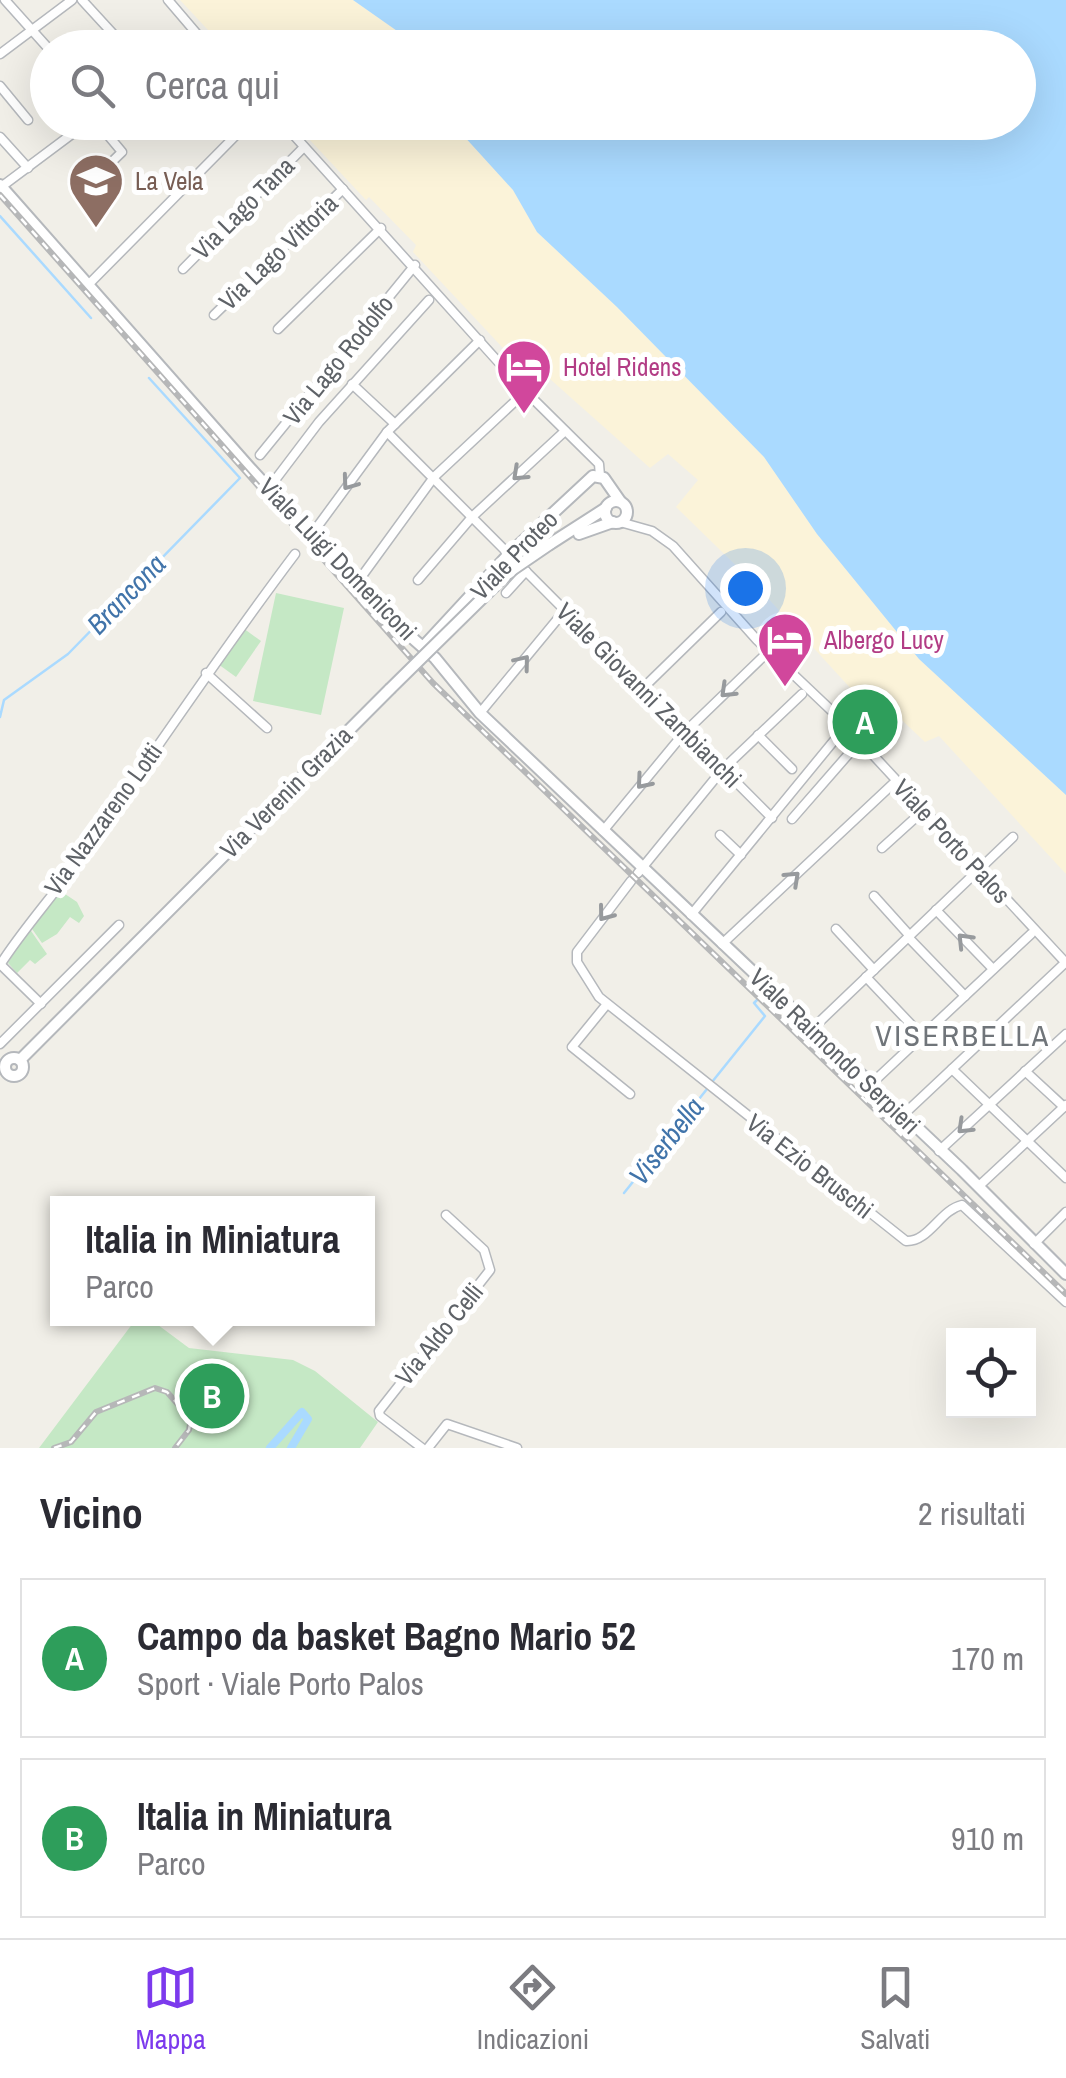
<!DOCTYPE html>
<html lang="it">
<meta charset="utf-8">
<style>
body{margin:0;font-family:"Archivo Narrow",sans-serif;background:#f7f7f7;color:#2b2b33}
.controls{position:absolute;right:30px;bottom:30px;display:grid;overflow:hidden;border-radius:0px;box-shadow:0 10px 40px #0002}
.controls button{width:90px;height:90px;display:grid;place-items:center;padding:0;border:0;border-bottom:2px solid #e1e1e2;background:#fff;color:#2b2b33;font:50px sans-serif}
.you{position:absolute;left:745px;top:588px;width:35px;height:35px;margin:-25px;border:8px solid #fff;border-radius:50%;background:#1a73e8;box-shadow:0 0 0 15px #1a73e833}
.badge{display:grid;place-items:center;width:65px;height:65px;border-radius:50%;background:#7c3aed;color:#fff;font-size:32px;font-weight:700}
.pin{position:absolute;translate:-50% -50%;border:5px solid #fff;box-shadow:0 2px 10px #0006}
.popup{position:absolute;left:50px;top:1196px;width:325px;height:130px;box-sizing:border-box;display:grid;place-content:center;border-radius:0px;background:#fff;filter:drop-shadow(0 2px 8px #0005);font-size:32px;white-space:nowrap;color:#7c7c81}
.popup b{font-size:38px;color:#2b2b33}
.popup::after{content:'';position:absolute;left:50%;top:100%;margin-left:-20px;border:20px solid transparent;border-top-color:#fff}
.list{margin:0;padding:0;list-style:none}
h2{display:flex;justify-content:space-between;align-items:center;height:130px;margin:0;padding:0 40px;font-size:42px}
h2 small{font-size:32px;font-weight:400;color:#7c7c81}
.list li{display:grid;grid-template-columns:65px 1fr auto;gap:30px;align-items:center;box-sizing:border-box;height:160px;margin:0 20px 20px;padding:0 20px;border:2px solid #e1e1e2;border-radius:0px}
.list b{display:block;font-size:38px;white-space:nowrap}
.list p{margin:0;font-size:32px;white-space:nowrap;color:#7c7c81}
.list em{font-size:32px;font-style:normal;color:#7c7c81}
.icon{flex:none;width:55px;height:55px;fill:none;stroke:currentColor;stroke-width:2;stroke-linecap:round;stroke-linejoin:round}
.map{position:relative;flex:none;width:1066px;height:1448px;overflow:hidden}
.search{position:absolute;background:#fff;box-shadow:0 10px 40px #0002;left:30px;right:30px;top:30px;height:110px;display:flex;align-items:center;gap:25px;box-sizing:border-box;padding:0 35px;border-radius:55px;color:#7c7c81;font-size:38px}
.sheet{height:490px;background:#fff}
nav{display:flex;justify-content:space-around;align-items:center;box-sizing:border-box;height:140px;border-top:2px solid #e1e1e2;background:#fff;font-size:28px;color:#7c7c81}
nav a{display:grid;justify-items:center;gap:5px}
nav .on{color:#7c3aed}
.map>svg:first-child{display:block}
</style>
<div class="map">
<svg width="1066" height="1448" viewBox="0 0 1066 1448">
<rect width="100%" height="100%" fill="#f1efe8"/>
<g fill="#c5e8c5">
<polygon points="276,593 344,608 321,715 253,701"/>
<polygon points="243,628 261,641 236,677 218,664"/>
<polygon points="59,890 77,902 84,916 79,923 70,917 57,934 42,943 30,926"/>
<polygon points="29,928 47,954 35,964 30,960 17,973 8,963"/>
<polygon points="136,1319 150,1319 189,1348 293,1360 315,1371 378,1422 360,1448 39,1448"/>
</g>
<g fill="#fbf3d9">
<polygon points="180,0 353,0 420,47 224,47"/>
<polygon points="294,123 452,123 513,190 537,232 617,307 764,457 817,534 919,659 1066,795 1066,874 939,736 925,742 890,709 876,716 753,582 676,507 698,480 668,454 650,468 541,371 531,378 413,252 416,245 369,197 366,200"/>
</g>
<polygon fill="#aadaff" points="353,0 1066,0 1066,795 919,659 817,534 764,457 617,307 537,232 513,190 452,123 1018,122 1018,48 420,47"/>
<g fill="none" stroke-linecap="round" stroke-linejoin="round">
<g stroke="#aadaff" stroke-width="2.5">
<polyline points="0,216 91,318"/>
<polyline points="0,717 4,700 68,654 240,478 149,378"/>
<polyline points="712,1082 765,1016 754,1003 758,999"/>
<polyline points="624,1193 707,1089"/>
</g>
<polyline stroke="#aadaff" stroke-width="8" points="270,1448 302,1412 308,1419 291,1448"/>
<g stroke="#b5b8bc" stroke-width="11">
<g id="minor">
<polyline points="5,0 48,48"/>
<polyline points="82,0 126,48"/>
<polyline points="168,0 209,48"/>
<polyline points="186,48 199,37"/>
<polyline points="0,54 72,0"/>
<polyline points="0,86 28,120"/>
<polyline points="282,122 520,386 599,464 600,476"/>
<polyline points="0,137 28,168"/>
<polyline points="90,183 122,152 97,122"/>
<polyline points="1,187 88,122"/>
<polyline points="183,269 304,147"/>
<polyline points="88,285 249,122"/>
<polyline points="214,315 343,189"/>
<polyline points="278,329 381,228"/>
<polyline points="352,384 395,424"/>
<polyline points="387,432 772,818"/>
<polyline points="260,455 415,265"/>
<polyline points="269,488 319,422 429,300"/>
<polyline points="620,522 652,531 673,546 757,640 835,714 1066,963"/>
<polyline points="312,534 387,432 480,340"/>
<polyline points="362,576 434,477 525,392"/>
<polyline points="418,580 472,517 565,431"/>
<polyline points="506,593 526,571"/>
<polyline points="206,673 267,728"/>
<polyline points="641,690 721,612"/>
<polyline points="480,713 565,610"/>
<polyline points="758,735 792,769"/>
<polyline points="792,819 860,741"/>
<polyline points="603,831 684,733 770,650"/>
<polyline points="720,835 741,855"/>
<polyline points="882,848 924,810"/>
<polyline points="638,873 722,770 802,694"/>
<path d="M631,881l-54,71v10l22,35 307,244c23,1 34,-31 56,-36l104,97"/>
<polyline points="874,896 910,936"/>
<polyline points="936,910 993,969"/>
<polyline points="691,915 846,726"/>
<polyline points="836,929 874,970"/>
<polyline points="908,937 965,996"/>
<polyline points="722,944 896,781"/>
<path d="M0,965c25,-39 56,-72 82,-110 71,-101 139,-203 213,-301"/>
<polyline points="1,965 41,1004"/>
<polyline points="866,977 922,1036"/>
<polyline points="607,1004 572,1047 630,1094"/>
<polyline points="812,1029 1013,837"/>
<polyline points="0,1044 119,925"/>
<polyline points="952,1069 1066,1178"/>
<polyline points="1025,1071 1064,1107"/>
<polyline points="870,1085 1031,934"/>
<polyline points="902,1116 1066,962"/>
<polyline points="939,1151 1066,1034"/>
<polyline points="979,1186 1066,1105"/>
<polyline points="1034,1244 1066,1212"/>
<polyline points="422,1448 380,1416 379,1411 490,1270 484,1250 446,1215"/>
<polyline points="428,1448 447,1424 517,1448"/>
</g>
</g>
<g stroke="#b5b8bc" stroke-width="14">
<g id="tertiary">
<polyline points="0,185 249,467 376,606 435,658 480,713 962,1170 1066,1274"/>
<circle cx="616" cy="512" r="11"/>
<polyline points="579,534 613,522"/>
<polyline points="550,544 606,508"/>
<polyline points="423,647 509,554 593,476 604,478 620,501"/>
<circle cx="14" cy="1067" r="9"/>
<polyline points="20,1060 390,689"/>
</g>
</g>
<use href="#minor" stroke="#fff" stroke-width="8"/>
<use href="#tertiary" stroke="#fff" stroke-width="10"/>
<g stroke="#b6b7b8" stroke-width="6">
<g id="rail">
<polyline points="0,195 433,683 1066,1294"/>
<polyline points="54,1448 71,1442 96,1412 155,1388 167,1392 191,1419 189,1430 175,1448"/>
</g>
</g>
<use href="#rail" stroke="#fff" stroke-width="2.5" stroke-dasharray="8" stroke-linecap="butt"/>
<g stroke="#b5b8bc" stroke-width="14" stroke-linecap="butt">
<polyline id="tertiary-bridge" points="390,689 509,572 550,544"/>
</g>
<use href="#tertiary-bridge" stroke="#fff" stroke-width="10"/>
</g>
<defs><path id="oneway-chevron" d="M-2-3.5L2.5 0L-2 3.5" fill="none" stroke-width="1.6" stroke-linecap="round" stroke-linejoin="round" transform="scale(2.5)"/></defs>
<g stroke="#979a9d">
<use href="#oneway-chevron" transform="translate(519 474) rotate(137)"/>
<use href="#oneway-chevron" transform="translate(349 483) rotate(126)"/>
<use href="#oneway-chevron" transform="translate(523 662) rotate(-51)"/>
<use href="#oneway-chevron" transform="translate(727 691) rotate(136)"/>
<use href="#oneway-chevron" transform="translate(643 782) rotate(130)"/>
<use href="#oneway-chevron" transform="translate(793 878) rotate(-43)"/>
<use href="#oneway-chevron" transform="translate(605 914) rotate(127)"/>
<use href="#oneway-chevron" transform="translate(964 940) rotate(-134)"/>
<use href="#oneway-chevron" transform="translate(964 1127) rotate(136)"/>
</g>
<defs>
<g id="school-pin" transform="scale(2.875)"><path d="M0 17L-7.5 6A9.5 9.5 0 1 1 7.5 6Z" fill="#8d6e63" stroke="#fff"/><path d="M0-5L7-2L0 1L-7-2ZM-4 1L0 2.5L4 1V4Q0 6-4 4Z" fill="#fff"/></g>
<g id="hotel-pin" transform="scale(2.875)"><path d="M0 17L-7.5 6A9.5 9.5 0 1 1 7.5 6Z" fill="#d1479c" stroke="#fff"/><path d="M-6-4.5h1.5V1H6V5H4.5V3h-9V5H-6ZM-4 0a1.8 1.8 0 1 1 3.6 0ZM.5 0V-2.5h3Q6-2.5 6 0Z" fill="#fff"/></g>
</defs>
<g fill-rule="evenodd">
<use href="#school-pin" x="96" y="181"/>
<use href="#hotel-pin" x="524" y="367"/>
<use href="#hotel-pin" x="785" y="640"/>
</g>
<g text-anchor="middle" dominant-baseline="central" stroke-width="10" stroke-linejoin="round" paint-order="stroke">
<g font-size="25" fill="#785e54" stroke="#fff" text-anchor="start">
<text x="135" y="181">La Vela</text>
</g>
<g font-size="25" fill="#5f6368" stroke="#fff">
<text transform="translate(243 208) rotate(-45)">Via Lago Tana</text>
<text transform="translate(278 252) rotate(-44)">Via Lago Vittoria</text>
<text transform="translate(338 360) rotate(-51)">Via Lago Rodolfo</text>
<text transform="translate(514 555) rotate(-46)">Viale Proteo</text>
<text transform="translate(338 559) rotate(46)">Viale Luigi Domeniconi</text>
<text transform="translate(649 695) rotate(45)">Viale Giovanni Zambianchi</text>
<text transform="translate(286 792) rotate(-45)">Via Verenin Grazia</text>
<text transform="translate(103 819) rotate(-54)">Via Nazzareno Lotti</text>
<text transform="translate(952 841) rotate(47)">Viale Porto Palos</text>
<text transform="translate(835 1051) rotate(44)">Viale Raimondo Serpieri</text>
<text transform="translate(810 1166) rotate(38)">Via Ezio Bruschi</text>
<text transform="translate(439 1334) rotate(-51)">Via Aldo Celli</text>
</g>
<g font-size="25" fill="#b23c85" stroke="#fff" text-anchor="start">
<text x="563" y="367">Hotel Ridens</text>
<text x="824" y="640">Albergo Lucy</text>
</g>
<g font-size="28" font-style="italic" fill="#4174aa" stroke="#fff">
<text transform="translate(126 594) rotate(-46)">Brancona</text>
<text transform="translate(666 1141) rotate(-52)">Viserbella</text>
</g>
<g font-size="30" letter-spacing="2.5" fill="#70757a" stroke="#fff">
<text x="963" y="1035">VISERBELLA</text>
</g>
</g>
</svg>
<div class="controls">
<button><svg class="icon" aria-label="locate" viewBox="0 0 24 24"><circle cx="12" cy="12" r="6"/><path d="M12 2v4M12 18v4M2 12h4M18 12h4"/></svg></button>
</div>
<div class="you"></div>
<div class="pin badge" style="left:865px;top:722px;background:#2e9e5b">A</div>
<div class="pin badge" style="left:212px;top:1396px;background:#2e9e5b">B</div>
<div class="popup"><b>Italia in Miniatura</b>Parco</div>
<div class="search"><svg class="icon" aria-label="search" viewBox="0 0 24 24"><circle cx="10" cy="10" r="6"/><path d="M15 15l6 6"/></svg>Cerca qui</div>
</div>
<section class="sheet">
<h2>Vicino<small>2 risultati</small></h2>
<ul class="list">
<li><span class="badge" style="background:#2e9e5b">A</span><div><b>Campo da basket Bagno Mario 52</b><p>Sport · Viale Porto Palos</p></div><em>170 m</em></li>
<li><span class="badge" style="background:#2e9e5b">B</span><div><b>Italia in Miniatura</b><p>Parco</p></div><em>910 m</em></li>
</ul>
</section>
<nav>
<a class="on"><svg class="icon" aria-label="map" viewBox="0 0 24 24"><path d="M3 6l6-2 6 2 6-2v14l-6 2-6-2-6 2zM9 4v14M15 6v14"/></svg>Mappa</a>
<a><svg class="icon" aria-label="directions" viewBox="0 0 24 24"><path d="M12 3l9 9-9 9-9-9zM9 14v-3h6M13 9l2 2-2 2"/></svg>Indicazioni</a>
<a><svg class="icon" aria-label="saved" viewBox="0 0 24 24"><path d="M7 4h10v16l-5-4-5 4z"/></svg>Salvati</a>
</nav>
